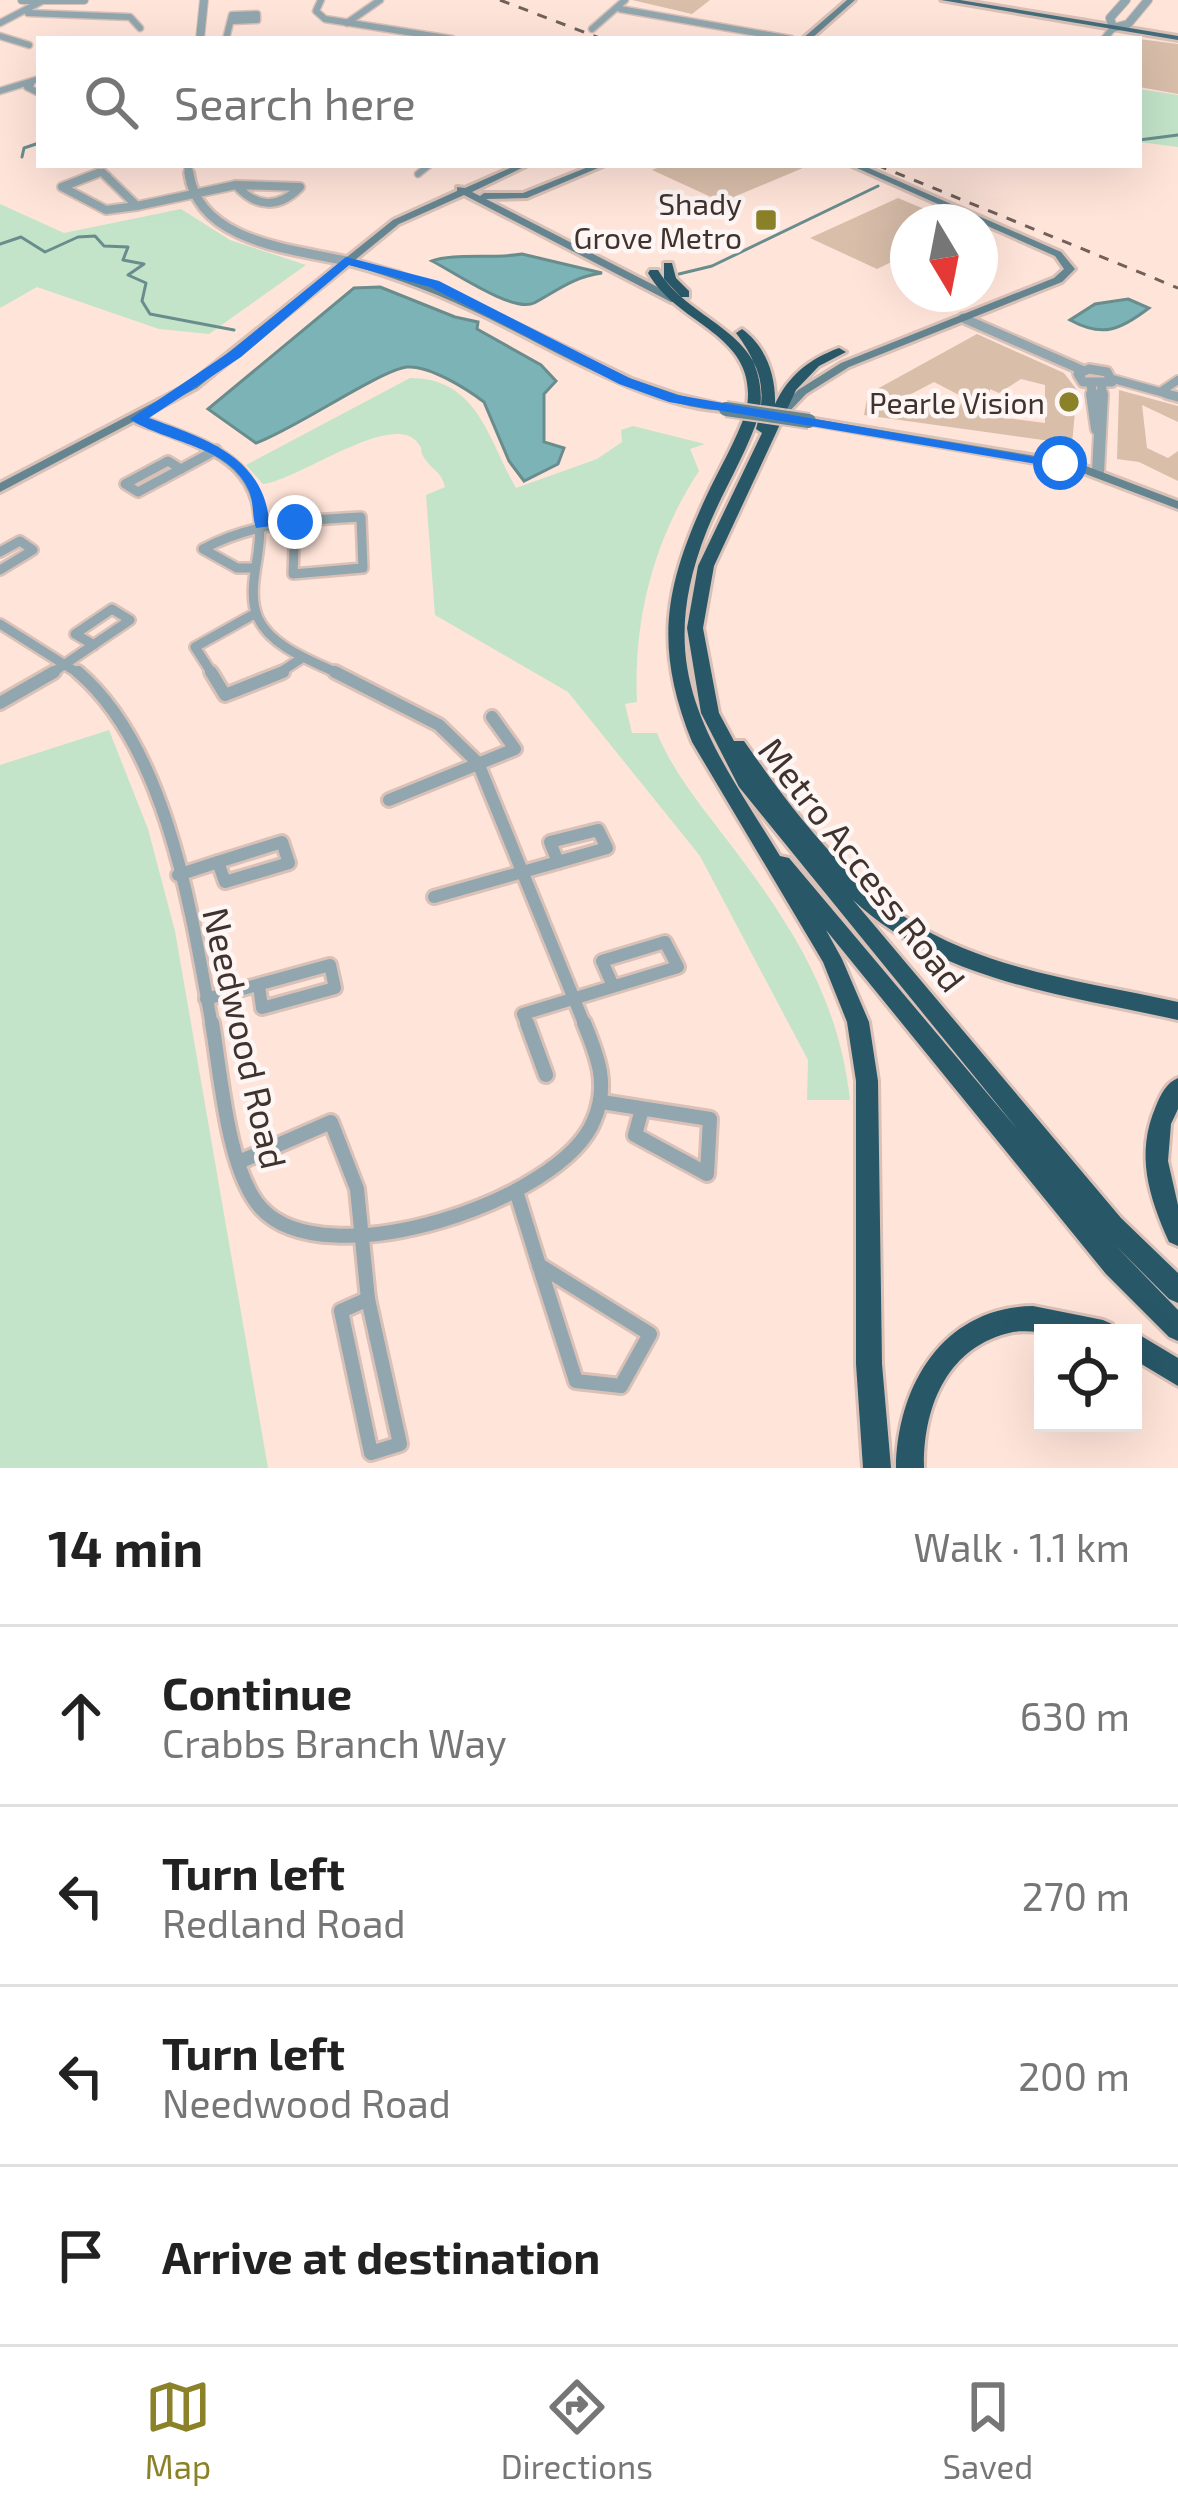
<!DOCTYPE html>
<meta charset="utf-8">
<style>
body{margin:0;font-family:"Exo 2",sans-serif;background:#f2f2f2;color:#222}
.controls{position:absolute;right:36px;bottom:36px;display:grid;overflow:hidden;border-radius:0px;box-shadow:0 12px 48px #0002}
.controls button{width:108px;height:108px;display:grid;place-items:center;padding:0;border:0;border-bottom:3px solid #e0e0e0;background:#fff;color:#222;font:60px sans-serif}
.compass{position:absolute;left:890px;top:204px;width:108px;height:108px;border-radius:50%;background:#fff;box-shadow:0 12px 48px #0002;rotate:170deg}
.stop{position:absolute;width:36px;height:36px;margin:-27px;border:9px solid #1a73e8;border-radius:50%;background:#fff}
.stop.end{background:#1a73e8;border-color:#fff;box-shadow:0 3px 12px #0008}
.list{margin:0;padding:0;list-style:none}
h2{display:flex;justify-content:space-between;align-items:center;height:156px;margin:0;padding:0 48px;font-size:51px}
h2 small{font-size:39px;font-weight:400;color:#767676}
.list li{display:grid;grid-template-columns:78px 1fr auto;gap:36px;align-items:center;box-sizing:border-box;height:180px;padding:0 48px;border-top:3px solid #e0e0e0}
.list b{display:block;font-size:45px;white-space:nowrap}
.list p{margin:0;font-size:39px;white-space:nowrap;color:#767676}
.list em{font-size:39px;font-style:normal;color:#767676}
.icon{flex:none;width:66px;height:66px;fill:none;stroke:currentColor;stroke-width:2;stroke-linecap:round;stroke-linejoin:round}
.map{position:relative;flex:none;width:1178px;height:1468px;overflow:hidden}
.search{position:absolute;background:#fff;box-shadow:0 12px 48px #0002;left:36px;right:36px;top:36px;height:132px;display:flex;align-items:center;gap:30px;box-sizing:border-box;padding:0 42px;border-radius:0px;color:#767676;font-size:45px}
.sheet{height:876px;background:#fff}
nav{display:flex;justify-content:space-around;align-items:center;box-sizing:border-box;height:168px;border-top:3px solid #e0e0e0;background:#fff;font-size:33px;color:#767676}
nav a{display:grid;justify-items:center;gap:6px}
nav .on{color:#8b8128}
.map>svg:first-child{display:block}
</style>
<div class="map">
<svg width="1178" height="1468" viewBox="0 0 1178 1468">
<rect width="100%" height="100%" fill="#ffe4d9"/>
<g fill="#c3e4c9">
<polygon points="1139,89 1178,95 1178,147 1139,142"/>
<polygon points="0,204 64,233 181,209 230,240 306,265 209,334 159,329 37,287 0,308"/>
<path d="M410,378c68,0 78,61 106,110l81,-29 25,-17 -1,-12 12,-4 72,18 -15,5 9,22c-45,68 -66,149 -62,231l-12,2 7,29h25c18,43 49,79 77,116 60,80 105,151 116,251h-43l1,-40 -108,-204 -132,-164 -133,-77 -9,-120 19,-8c-4,-16 -12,-16 -20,-28 -7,-10 0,-8 -8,-17 -26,-31 -118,38 -154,42l-17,-19z"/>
<polygon points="109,730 148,829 175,931 268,1468 0,1468 0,765"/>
</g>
<g fill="#7bb3b6" stroke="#698d8d" stroke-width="3">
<path d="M522,254l80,19c-29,4 -44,17 -68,30 -21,10 -80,-31 -102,-42 20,-8 63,-2 90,-7z"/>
<path d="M380,287l75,30 23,5 -1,7 64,36 15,16 -12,13v48l20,6 -6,16 -34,17 -15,-20 -25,-59c-17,-13 -55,-37 -77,-35 -27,3 -112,62 -151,76l-48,-34 146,-121z"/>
<path d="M1128,299l21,9c-29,22 -46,30 -79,12l25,-16z"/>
</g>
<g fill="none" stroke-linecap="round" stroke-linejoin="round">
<g stroke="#698d8d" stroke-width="3">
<polyline points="1139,140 1178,135"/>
<polyline points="22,157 24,148 39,143"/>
<polyline points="0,244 21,237 45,252 78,237 95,236 104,246 128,247 123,260 144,264 128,275 146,283 142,301 150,314 234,330"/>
<polyline points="679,274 712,266 878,186"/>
</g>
</g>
<g fill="#d9beaa" fill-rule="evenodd">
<polygon points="632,0 710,0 692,14"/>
<polygon points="1139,39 1178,44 1178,94 1139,87"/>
<polygon points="664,165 810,165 722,202 652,170"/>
<polygon points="898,198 955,222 908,222 908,254 877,269 810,238"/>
<path d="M977,334l87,39 13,17 -5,54 -208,-29 4,-21zM1021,379l24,6v38l-55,-7v-27l9,4zM934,382l29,15 -5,15 -62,-10z"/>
<polygon points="1119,390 1178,406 1178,422 1142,405 1147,448 1168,458 1178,451 1178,481 1139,462 1117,459"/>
</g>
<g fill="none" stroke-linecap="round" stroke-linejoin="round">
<g stroke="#d9c1b7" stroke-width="9">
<g id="minor-far4">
<polyline points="321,0 316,11 325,19 452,39"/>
<polyline points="620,9 791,39"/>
<polyline points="28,13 130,17 140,28"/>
<polyline points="0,23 44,0"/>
<polyline points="347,23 380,0"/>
<polyline points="592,29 625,0"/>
<polyline points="0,36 29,45"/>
<polyline points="226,39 232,15 257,14 257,20 232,21"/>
<polyline points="1104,39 1113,28"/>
<polyline points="31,84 27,87 39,93"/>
<polyline points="0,91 39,79"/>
<polyline points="418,174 429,165"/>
<polyline points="90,176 101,172 108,176"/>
</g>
</g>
<g stroke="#d9c1b7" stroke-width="12">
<g id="minor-far3">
<polyline points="98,173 62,187 106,210 137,206 103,173"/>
<path d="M236,185l64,2c-21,22 -44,21 -64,-2z"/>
<polyline points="137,206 236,185"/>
<polyline points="1113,379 1178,397"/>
<polyline points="1163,390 1178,380"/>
</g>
</g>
<g stroke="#d9c1b7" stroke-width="14">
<g id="minor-far2">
<polyline points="1167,394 1178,397"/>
<path d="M137,419c74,29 134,40 121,134 -3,20 -9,45 0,65 14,30 55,43 83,57"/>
<polygon points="168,461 181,469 138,492 125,484"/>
<polyline points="181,469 216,450"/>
<polyline points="0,552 20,541 33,550 0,570"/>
<path d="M254,568h-17l-34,-19c51,-27 102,-29 158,-32l2,51 -70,6 2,-52"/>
<polyline points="0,624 81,675"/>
<polyline points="49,675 130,620 112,609 75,634 94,645"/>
<polyline points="213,675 195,647 256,613"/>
<polyline points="276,675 302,658"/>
</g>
</g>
<g stroke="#d9c1b7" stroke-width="18">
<g id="minor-far1">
<path d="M78,672c90,77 114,244 134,354"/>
<polyline points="211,672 225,695 283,672"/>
<polyline points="335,672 439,725 478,763 585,1026"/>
<polyline points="0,703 54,672"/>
<polyline points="389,800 515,749 492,717"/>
<polygon points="598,830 607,848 558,862 550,842"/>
<polygon points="282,842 289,863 225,882 218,862"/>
<polyline points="178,875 218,862"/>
<polyline points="434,897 558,862"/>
<polyline points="206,999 330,965 335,988 262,1008 259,985"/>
<polyline points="528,1026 523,1014 678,967 665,942 602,961 613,986"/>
</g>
</g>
<g stroke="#d9c1b7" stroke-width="20">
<g id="minor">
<path d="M212,1023c9,51 15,147 49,185 64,71 301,-7 333,-88 15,-35 4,-63 -10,-97"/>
<polyline points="527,1023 546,1075"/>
<polyline points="602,1102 710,1119 707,1174 635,1135 642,1109"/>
<polyline points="239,1162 331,1122 357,1189 368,1299"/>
<polyline points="516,1191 539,1265"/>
<polygon points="539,1265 650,1334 621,1386 576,1381"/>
<polygon points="368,1299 400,1444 371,1453 341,1311"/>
</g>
</g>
<g stroke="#d9c1b7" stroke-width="10">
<g id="tertiary-far2">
<polyline points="22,0 84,0"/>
<polyline points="1126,0 1110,18 1113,28 1128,24 1148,0"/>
<polyline points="200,39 204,0"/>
<polyline points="188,165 189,176"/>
</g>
</g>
<g stroke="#d9c1b7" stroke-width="14">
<g id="tertiary-far1">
<path d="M189,173c9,69 103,76 157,88"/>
<polyline points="963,318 1082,370"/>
<polygon points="1089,369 1107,372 1112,382 1083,382 1078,374"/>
<polyline points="1091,385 1093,397"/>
<polyline points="1101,397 1102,386"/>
</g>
</g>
<g stroke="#d9c1b7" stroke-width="16">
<g id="tertiary">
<polyline points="1092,394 1097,429"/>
<polyline points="1098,472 1102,394"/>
</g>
</g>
<g stroke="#d9c1b7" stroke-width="6">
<g id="secondary">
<polygon points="847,0 855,0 811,39 802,39"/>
<path d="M517,165h11l-56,27 8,4 4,-3h39l70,-28h12l-78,33 -41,1 193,99v4h-8l-207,-107 -65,29 -44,36 45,13 48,18 184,88 47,16 51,12v4c-75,0 -175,-60 -242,-93 -45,-22 -90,-40 -139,-53l-152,123 -197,104v-9l189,-99 204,-164 64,-29v-4l8,1z"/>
<polygon points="850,165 862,165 1061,252 1075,269 1062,282 849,367 806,394 786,415 778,415 778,411 798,390 841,363 1054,278 1064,269 1055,256"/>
<polygon points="809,418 1078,463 1178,501 1178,509 1075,470 805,423 805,419"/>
</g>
</g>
<g stroke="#d9c1b7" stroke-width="6">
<polygon id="primary" points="941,0 960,0 1178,36 1178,40"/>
</g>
<g stroke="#d9c1b7" stroke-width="6">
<g id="motorway">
<polygon points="664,263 672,263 676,278 689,291 689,297 681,297 664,279"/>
<path d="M650,270h8c32,54 116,62 102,142 -13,41 -37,78 -53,118 -56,141 2,210 73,326l9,2 229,272 -279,-343 -38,-74 -14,-85 11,-62 64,-133 -6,-4c11,-37 3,-66 -20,-96l6,-4c24,17 34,47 33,75 14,-29 34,-45 64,-56l7,4 -27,14 -23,24 -82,176 -11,62 16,85 15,28h10c58,83 122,168 219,207 68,28 144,38 215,54v18c-112,-25 -237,-38 -325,-120l268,318 57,55v30l-9,-4 -54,-54 63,65v31l-9,-4 -63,-63 -280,-344 16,29 27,63 9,59 4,283 9,104h-28l-7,-104v-283l-9,-59 -24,-60 -131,-220c-38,-95 -28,-154 14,-245 13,-28 30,-56 40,-85 16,-78 -68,-85 -98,-139z"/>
<path d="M1178,1078v31l-7,15 -3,37 10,44v41l-9,-4c-20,-45 -34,-88 -13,-136 5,-12 10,-23 22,-28z"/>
<path d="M1033,1306l70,14 9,4 4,9c-22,0 -44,1 -66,0 -12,-1 -24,-3 -37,-1 -66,14 -90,75 -89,136h-28c1,-82 47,-161 137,-162z"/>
<polygon points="1133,1331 1178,1358 1178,1386 1133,1359 1133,1333 1128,1333"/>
</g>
</g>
<use href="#minor-far4" stroke="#91a6ae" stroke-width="6"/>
<use href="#minor-far3" stroke="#91a6ae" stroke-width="8"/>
<use href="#minor-far2" stroke="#91a6ae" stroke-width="9"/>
<use href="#minor-far1" stroke="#91a6ae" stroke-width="12"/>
<use href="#minor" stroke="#91a6ae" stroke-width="14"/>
<use href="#tertiary-far2" stroke="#91a6ae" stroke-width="8"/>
<use href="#tertiary-far1" stroke="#91a6ae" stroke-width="9"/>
<use href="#tertiary" stroke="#91a6ae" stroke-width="12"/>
<use href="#secondary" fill="#658590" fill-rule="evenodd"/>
<use href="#primary" fill="#456d7b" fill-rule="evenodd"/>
<use href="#motorway" fill="#285868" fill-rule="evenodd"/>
<g stroke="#71615a" stroke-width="3" stroke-dasharray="10 10" stroke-linecap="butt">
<polyline points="500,0 602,39"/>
<polyline points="877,165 1178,288"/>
</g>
<g stroke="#d9c1b7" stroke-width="18" stroke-linecap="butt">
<polyline id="secondary-bridge" points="726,409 809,421"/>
</g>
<use href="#secondary-bridge" stroke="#658590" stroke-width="14"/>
</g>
<path fill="#1a73e8" d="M346,257l93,24 190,97 48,17 391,68 -8,5 -391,-66 -50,-18 -189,-97 -81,-22 -108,92 -92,61c54,20 112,37 120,101l26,-2 8,5 -47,6c-4,-11 -2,-26 -7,-37 -19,-46 -84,-48 -119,-72l101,-68z"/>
<g fill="#8b8128" stroke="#fdf6f4" stroke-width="4.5">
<rect x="754" y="208" width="24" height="24" rx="6"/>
<circle cx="1069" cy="402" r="12"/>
</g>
<g text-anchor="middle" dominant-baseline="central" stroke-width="9" stroke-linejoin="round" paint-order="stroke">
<g font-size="30" fill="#40332e" stroke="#fdf6f4" text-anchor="end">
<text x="742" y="203">Shady<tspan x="742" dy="34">Grove Metro</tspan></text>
<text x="1045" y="402">Pearle Vision</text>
</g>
<g font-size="36" fill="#40332e" stroke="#fdf6f4">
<text transform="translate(863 864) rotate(52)">Metro Access Road</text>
<text transform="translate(246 1038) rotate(77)">Needwood Road</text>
</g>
</g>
</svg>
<div class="controls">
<button><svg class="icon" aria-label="locate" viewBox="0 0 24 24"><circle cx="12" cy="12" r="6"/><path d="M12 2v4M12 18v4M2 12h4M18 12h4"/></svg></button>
</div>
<svg class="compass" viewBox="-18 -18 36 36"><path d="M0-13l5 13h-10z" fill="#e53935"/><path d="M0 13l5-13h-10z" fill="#767676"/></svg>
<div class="stop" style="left:1060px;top:463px"></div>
<div class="stop end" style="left:295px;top:522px"></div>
<div class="search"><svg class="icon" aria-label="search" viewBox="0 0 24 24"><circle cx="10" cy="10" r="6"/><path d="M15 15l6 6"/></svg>Search here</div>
</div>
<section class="sheet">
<h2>14 min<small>Walk · 1.1 km</small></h2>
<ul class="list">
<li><svg class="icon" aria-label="ahead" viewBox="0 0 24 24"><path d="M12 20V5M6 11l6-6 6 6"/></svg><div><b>Continue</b><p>Crabbs Branch Way</p></div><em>630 m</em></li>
<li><svg class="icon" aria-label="left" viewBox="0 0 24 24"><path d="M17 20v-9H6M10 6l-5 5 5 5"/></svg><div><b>Turn left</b><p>Redland Road</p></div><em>270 m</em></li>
<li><svg class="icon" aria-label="left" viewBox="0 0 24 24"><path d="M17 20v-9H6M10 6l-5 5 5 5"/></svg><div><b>Turn left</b><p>Needwood Road</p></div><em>200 m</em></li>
<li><svg class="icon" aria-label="arrive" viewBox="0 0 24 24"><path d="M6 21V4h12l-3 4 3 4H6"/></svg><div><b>Arrive at destination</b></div></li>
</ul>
</section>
<nav>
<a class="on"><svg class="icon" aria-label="map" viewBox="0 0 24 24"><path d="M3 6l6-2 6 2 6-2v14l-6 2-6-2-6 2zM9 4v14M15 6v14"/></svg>Map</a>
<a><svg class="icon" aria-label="directions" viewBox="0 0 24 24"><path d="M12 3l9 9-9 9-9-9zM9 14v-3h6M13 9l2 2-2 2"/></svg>Directions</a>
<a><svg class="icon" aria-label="saved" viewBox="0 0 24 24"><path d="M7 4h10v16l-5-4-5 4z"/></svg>Saved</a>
</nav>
